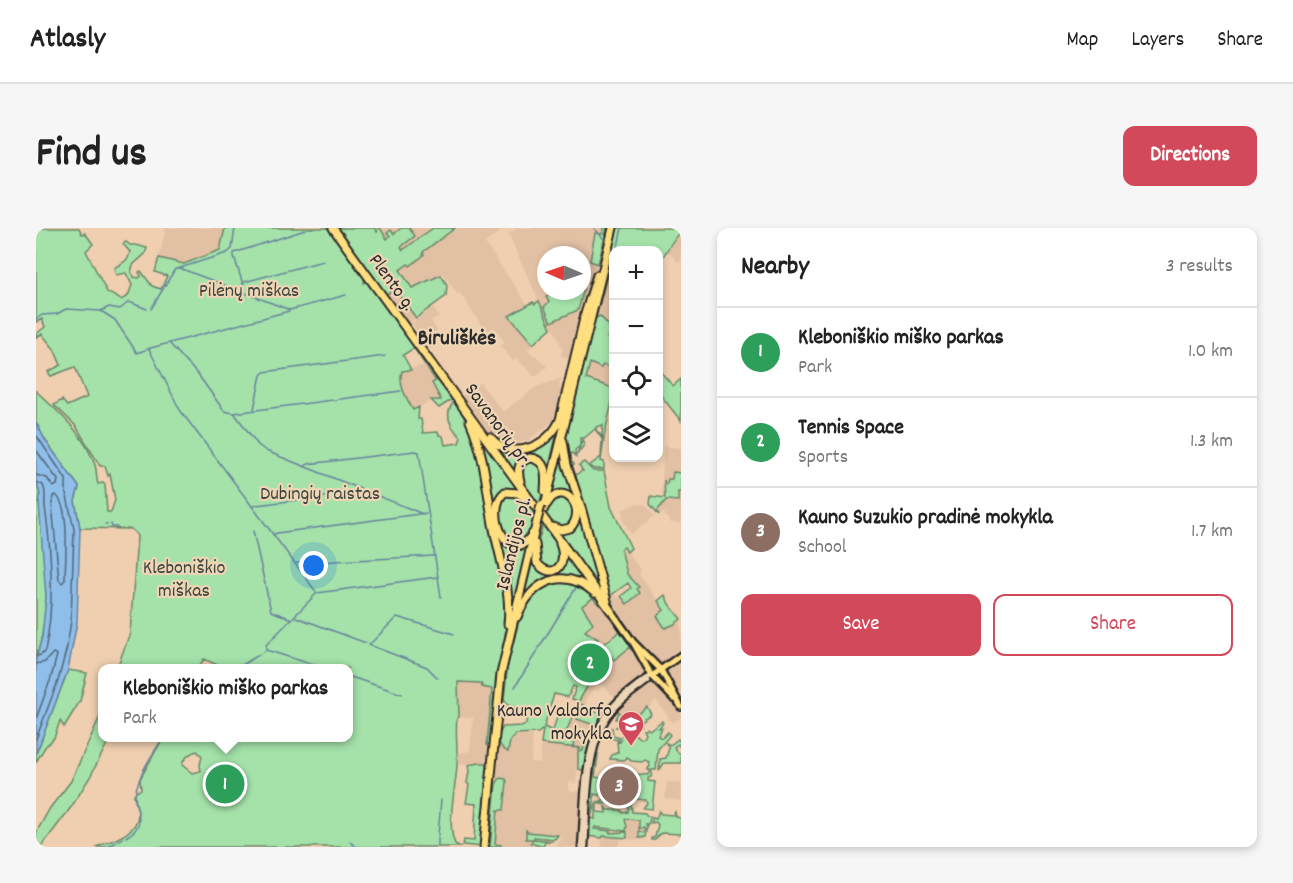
<!DOCTYPE html>
<meta charset="utf-8">
<style>
body{margin:0;font-family:Dekko,sans-serif;background:#f6f6f6;color:#222}
.controls{position:absolute;right:18px;top:18px;display:grid;overflow:hidden;border-radius:12px;box-shadow:0 3px 9px #0003}
.controls button{width:54px;height:54px;display:grid;place-items:center;padding:0;border:0;border-bottom:2px solid #e0e0e0;background:#fff;color:#222;font:30px sans-serif}
.compass{position:absolute;left:501px;top:18px;width:54px;height:54px;border-radius:50%;background:#fff;box-shadow:0 3px 9px #0003;rotate:272deg}
.you{position:absolute;left:278px;top:338px;width:21px;height:21px;margin:-15px;border:4px solid #fff;border-radius:50%;background:#1a73e8;box-shadow:0 0 0 9px #1a73e833}
.badge{display:grid;place-items:center;width:39px;height:39px;border-radius:50%;background:#d1495b;color:#fff;font-size:20px;font-weight:700}
.pin{position:absolute;translate:-50% -50%;border:3px solid #fff;box-shadow:0 2px 6px #0006}
.popup{position:absolute;left:62px;top:436px;width:255px;height:78px;box-sizing:border-box;display:grid;place-content:center;border-radius:12px;background:#fff;filter:drop-shadow(0 2px 4px #0005);font-size:20px;white-space:nowrap;color:#767676}
.popup b{font-size:22px;color:#222}
.popup::after{content:'';position:absolute;left:50%;top:100%;margin-left:-12px;border:12px solid transparent;border-top-color:#fff}
.list{margin:0;padding:0;list-style:none}
h2{display:flex;justify-content:space-between;align-items:center;height:78px;margin:0;padding:0 24px;font-size:26px}
h2 small{font-size:20px;font-weight:400;color:#767676}
.list li{display:grid;grid-template-columns:39px 1fr auto;gap:18px;align-items:center;box-sizing:border-box;height:90px;padding:0 24px;border-top:2px solid #e0e0e0}
.list b{display:block;font-size:22px;white-space:nowrap}
.list p{margin:0;font-size:20px;white-space:nowrap;color:#767676}
.list em{font-size:20px;font-style:normal;color:#767676}
.actions{display:flex;gap:12px;padding:18px 24px}
.actions a{flex:1;padding:14px 0;border:2px solid #d1495b;border-radius:12px;text-align:center;font-size:21px;color:#d1495b}
.actions .main{background:#d1495b;color:#fff}
.icon{flex:none;width:33px;height:33px;fill:none;stroke:currentColor;stroke-width:2;stroke-linecap:round;stroke-linejoin:round}
.map{position:relative;flex:none;width:645px;height:619px;overflow:hidden;border-radius:12px}
header{display:flex;align-items:center;gap:36px;box-sizing:border-box;height:84px;padding:0 30px;background:#fff;border-bottom:2px solid #e0e0e0}
header strong{font-size:28px}
nav{display:flex;gap:33px;margin-inline-start:auto;font-size:21px}
.intro{display:flex;align-items:center;justify-content:space-between;box-sizing:border-box;height:144px;padding:0 36px}
h1{margin:0;font-size:42px}
.button{padding:15px 27px;border-radius:12px;background:#d1495b;color:#fff;font-size:21px;font-weight:700}
main{display:flex;gap:36px;padding:0 36px}
aside{flex:1;background:#fff;border-radius:12px;box-shadow:0 3px 9px #0003}
.map>svg:first-child{display:block}
</style>
<header>
<strong>Atlasly</strong>
<nav><a>Map</a><a>Layers</a><a>Share</a></nav>
</header>
<div class="intro"><h1>Find us</h1><a class="button">Directions</a></div>
<main>
<div class="map">
<svg width="645" height="619" viewBox="0 0 645 619">
<rect width="100%" height="100%" fill="#efcfb0"/>
<filter id="ink" filterUnits="userSpaceOnUse"><feTurbulence type="fractalNoise" baseFrequency=".0167" numOctaves="2"/><feDisplacementMap in="SourceGraphic" scale="12" xChannelSelector="R" yChannelSelector="G"/><feConvolveMatrix kernelMatrix="1 2 1 2 8 2 1 2 1" color-interpolation-filters="sRGB"/></filter>
<g filter="url(#ink)">
<g fill="#e2c0a4" fill-rule="evenodd">
<polygon points="130,0 189,0 184,22 148,36 123,30"/>
<polygon points="299,0 469,0 449,15 491,76 473,89 497,116 491,122 497,128 499,127 511,139 499,149 481,131 477,133 464,118 469,115 458,99 450,104 424,65 422,66 407,46 363,66 380,90 372,96 370,95"/>
<path d="M479,0h87l-1,6 -5,-1 -6,28 8,3 -26,97 -12,-6 3,-6 -10,-22 -2,1 -12,-26 -4,2 -1,-2 4,-3 -30,-65 8,-4zM510,27h36l2,34 -6,21 -29,-8 -2,-5 13,-6h-14z"/>
<polygon points="645,3 645,33 642,34 634,25 630,25 637,15 640,7"/>
<polygon points="577,44 577,113 571,110 574,100 564,88 560,92 571,47"/>
<polygon points="397,79 403,89 395,92 401,103 387,112 376,95"/>
<polygon points="554,133 565,139 566,137 577,139 577,160 549,151"/>
<polygon points="389,137 399,152 395,154 405,172 398,171 377,182 367,163 365,146 366,143"/>
<polygon points="526,150 523,155 526,171 520,191 493,212 484,214 456,209 427,169 444,155 467,184 500,159"/>
<polygon points="627,218 645,220 645,294 643,295 635,295 628,285 623,287 614,276 615,268 626,268"/>
<polygon points="601,275 610,277 619,288 595,306 587,292 586,282"/>
<polygon points="587,319 605,342 603,346 628,382 622,387 629,400 645,393 645,424 628,437 624,438 600,413 588,396 589,394 578,379 574,368 578,365 581,370 585,368 591,375 602,360 591,346 585,320"/>
<polygon points="558,370 563,377 565,376 586,403 584,403 578,432 596,418 611,447 581,471 566,456 560,454 550,472 550,477 543,473 549,462 524,453 526,444 549,403 557,395 545,378"/>
<polygon points="645,430 645,465 640,468 628,444"/>
<polygon points="617,452 632,467 645,486 645,489 637,495 620,472 601,491 592,491 580,482 602,462"/>
<polygon points="422,453 446,455 456,461 452,514 455,513 453,542 445,537 421,536 421,525 434,523 437,490 423,489"/>
<polygon points="537,487 561,498 556,511 529,507"/>
<polygon points="479,506 497,507 495,534 504,535 505,516 535,520 537,511 549,512 547,524 543,524 540,555 533,554 532,561 536,564 548,562 544,619 521,619 524,609 528,607 492,604 491,602 490,610 497,611 493,619 464,619 464,617 459,616 462,581 467,582 471,554 462,552 460,556 463,517 464,520 474,513"/>
<polygon points="573,550 594,552 593,568 571,566"/>
<polygon points="631,554 645,555 645,573 629,571"/>
<polygon points="560,588 615,589 610,601 609,612 594,612 586,608 582,619 566,619 566,610 554,609 554,591 559,591"/>
</g>
<g fill="#a4e2a9" stroke="#68866a" stroke-width="1.5" fill-rule="evenodd">
<path d="M0,0h43l3,6 3,-1 8,11 -7,7 21,41 14,8 7,-4 4,-11 -6,-12 -10,2 -2,-7 10,-6 4,-4 2,-6 -7,-8 3,-2 4,3h6l11,3 -2,6 -12,11 -2,7 3,5 5,1 2,-2 -2,-4 2,-1 11,15 9,3 6,-13 -12,-4 4,-14 25,6 36,-14 5,-22h103l36,49v6l3,-2 70,96 -2,3 -21,-32 -11,7 8,15 -9,1c-4,14 4,26 11,39l6,-3 -1,12h3l2,14 15,-1 1,3 4,1 2,9 14,-2 2,-6c-11,-10 -17,-22 -8,-34h3l18,31 34,172v10l-12,75 -5,50 -2,3 -2,1 5,-56 -10,-2 -1,-4 -23,-1 1,35 -2,1c-2,15 1,31 0,47 -1,22 -11,59 -2,79l6,3h-365c14,-6 43,-13 42,-34 -1,-7 -4,-13 -4,-19l7,-5 -1,-10 23,-41h185v-70h-124l-20,-9 -6,9h-81l13,-35 7,-96 -1,-3 -5,-5 -51,-1 -5,-27 4,-14 -34,-47 -9,-18v-31c24,23 48,42 59,74 2,6 1,13 3,19l5,-1 2,2 2,27h4l4,-12 -5,-26 -2,2 -3,-10h-5l-24,-40 -22,-21 8,-5 5,6 20,-9 -12,-30 -24,9 -3,-4 13,-7 -7,-16 -12,-15 -6,4v-4l9,-7 -3,-8 -6,3zM161,523l5,5 -2,9 1,6 -9,2 -10,-8c1,-6 9,-13 15,-14z"/>
<polygon points="299,0 338,0 341,4 342,0 344,0 351,11 354,8 351,5 355,2 358,6 365,0 373,0 379,8 365,19 367,22 397,0 419,0 387,24 388,27 374,38 372,36 364,42 376,60 405,47 411,57 410,68 380,90 372,79 370,80 360,60 349,67"/>
<polygon points="568,0 571,0 562,36 554,33 559,5 566,6"/>
<path d="M578,0h67v3c-6,4 -17,25 -22,32l-1,-13h-44l-1,22 -6,4 -11,42 4,-2 11,12 -4,10 6,3v26l-10,-2 -2,3 -11,-5 -4,16 27,9v10l-9,39 -2,-1 1,-11 -7,2v3l8,9 -3,22 3,1v7h-10l-5,-3 12,-9 1,-18 -7,-10 -13,11 3,4 -8,10 6,-16h-3v8l-5,4 1,6 -3,-3 -2,1v7l3,3 -3,2 4,10 6,-5h2l-4,-6 5,-3 9,9h11l7,36 20,41 -4,4 -3,-5 -3,2 6,25 12,13 -2,2 3,4 -13,11 -6,-8 10,-8 -3,-5 -18,13 4,11 10,15 -9,-11 -7,-12 -40,-133 -4,-30z"/>
<polygon points="547,53 548,61 542,82 515,94 508,79 513,74 510,69 524,63 546,63"/>
<polygon points="503,73 515,100 497,116 473,88 497,74 499,76"/>
<polygon points="623,142 637,158 645,151 645,193 623,165"/>
<polygon points="401,152 417,171 403,180 395,172 405,172 396,155"/>
<polygon points="523,195 511,247 510,243 492,228 481,249 457,214 492,222"/>
<polygon points="439,203 486,265 471,262 459,281 472,318 495,311 473,401 474,388"/>
<polygon points="526,216 566,366 521,305 539,296 536,270 514,269"/>
<polygon points="496,231 507,240 507,262 502,279 484,251 488,233"/>
<polygon points="637,244 645,245 645,264 642,264 642,273 630,272 621,283 623,287 614,276 615,268 629,270 628,252 629,256 631,256 632,251 636,251"/>
<path d="M0,253l4,13 -1,10c8,47 12,109 -3,155z"/>
<polygon points="476,264 487,271 500,287 493,310 479,318 464,300 463,271"/>
<polygon points="527,267 539,279 534,300 517,298 509,288 514,272"/>
<polygon points="507,297 524,321 527,330 517,341 504,338 500,321"/>
<polygon points="528,325 550,355 519,350 487,372 498,328 515,343"/>
<path d="M535,353l23,14 7,9 -2,1 -6,-7 -11,8 11,17 -8,8 13,8 -7,12 18,10 -6,12 -11,-5 -5,12 3,2 -11,19 -7,-2 4,-12 -3,-1 -5,11 -14,-3 -10,33 9,4 6,-21 14,5 -8,20 1,3 17,2 -9,1 -1,6 7,1v3h3l2,-11 6,1 -5,30 -8,-2v-21l-37,-4 2,-15 -5,4 -23,1 -5,7 -2,11c-11,-5 -11,-16 -5,-25l18,-1 5,-2 1,-11 -2,-3 -18,-5 -3,-6 4,-36 15,-58 20,-21z"/>
<polygon points="629,367 633,376 645,391 639,396 629,400 621,388 628,382 622,373"/>
<polygon points="584,403 598,424 593,420 578,432 567,417"/>
<polygon points="32,442 51,445 44,473 28,499 24,493 18,510 9,519 0,534 0,526"/>
<polygon points="546,476 552,481 563,485 565,490 556,511 550,509 553,509 558,497 541,491"/>
<polygon points="611,479 615,486 604,493 604,498 601,498 600,493 587,493 583,499 579,499 583,498 584,492 580,491 583,484 587,487 591,484 596,490"/>
<polygon points="66,484 66,510 74,510 54,549 36,578 5,619 0,619 0,605 14,580 35,553"/>
<polygon points="626,493 627,495 623,500 626,500 622,508 626,510 632,504 634,507 622,521 620,542 611,542 614,538 613,534 609,532 606,534 595,533 591,529 589,532 574,531 576,527 582,524 581,513 584,514 585,512 572,510 574,500 576,500 577,508 584,510 588,506 600,507 603,510 607,509 609,505 607,501 611,500 613,502"/>
<polygon points="642,511 645,515 645,521 642,516 638,519 643,526 645,524 645,535 628,535 623,543 624,531 630,530 633,520 630,515 634,517"/>
<polygon points="558,526 562,526 562,528 559,549 570,551 570,553 572,554 567,563 574,566 593,565 594,553 584,551 577,555 577,550 573,550 573,543 588,545 591,547 595,546 597,542 600,546 612,547 613,544 616,544 615,549 612,550 612,553 619,554 616,581 607,580 611,575 610,572 589,570 588,573 585,573 585,570 572,569 569,576 560,576 561,574 567,573 568,568 558,566 558,575 555,575 555,551 558,545 557,537"/>
<polygon points="443,535 449,535 453,539 447,619 427,617 428,612 438,613 440,576 430,575 433,557 431,555 433,543 432,537"/>
<polygon points="464,550 470,551 471,554 468,582 462,582 459,616 465,617 464,619 454,619 460,556"/>
<polygon points="590,575 595,575 596,584 609,585 611,588 615,589 612,596 609,596 611,598 609,609 603,610 603,603 607,605 609,602 608,599 603,601 603,592 590,591 589,592 591,598 590,603 559,599 558,601 574,603 574,605 591,604 591,610 567,608 566,610 551,608 554,577 558,577 555,590 559,591 559,578 561,578 561,584 570,585 569,578 571,582 585,582 587,585 592,584 593,577 590,577"/>
<polygon points="623,583 625,586 637,587 639,584 640,589 645,590 645,606 625,605 619,612 616,612 616,610 619,609 622,597 620,594 615,595 617,590 620,591"/>
<polygon points="490,602 492,604 522,607 519,611 498,609 498,611 517,613 509,613 507,619 495,615 497,611 490,611"/>
</g>
<polygon fill="#8ebee9" stroke="#66839d" stroke-width="1.5" points="0,194 9,212 43,259 39,273 44,300 41,394 32,442 0,526 0,431 6,409 10,369 3,276 4,266 0,253"/>
<g fill="none" stroke-linecap="round" stroke-linejoin="round">
<g stroke="#536677" stroke-width="1.5">
<polyline points="0,207 30,251 30,264 38,301 35,393 31,419 22,453 0,511"/>
<polyline points="0,222 22,252 21,257 17,259 11,250 0,247"/>
<path d="M0,254l7,3c4,8 1,14 2,22 7,48 10,97 0,144l-4,4 -5,1"/>
<path d="M20,267c15,13 9,65 9,85l-3,3 -3,-3 -7,-76 1,-8z"/>
<polyline points="0,436 9,434 17,425 21,427 15,450 0,491"/>
</g>
<g stroke="#66839d" stroke-width="1.5">
<polyline points="558,0 567,10"/>
<polyline points="576,21 578,22"/>
<polyline points="581,22 586,0"/>
<polyline points="141,41 191,25 196,21 199,0"/>
<polyline points="207,57 198,28 198,25 269,2"/>
<polyline points="205,64 208,54 287,33"/>
<polyline points="115,81 139,41 146,41 254,82 310,67"/>
<polyline points="65,83 73,79 84,81 93,74 111,81"/>
<polyline points="0,91 6,87 21,86 30,81 65,83 79,92 101,125 109,122"/>
<polyline points="134,116 163,148 188,183 198,185 365,163"/>
<polyline points="111,121 253,83"/>
<polyline points="113,121 144,182 281,365 230,417 230,422"/>
<polyline points="218,181 225,147 228,144 349,128"/>
<polyline points="199,186 222,217 230,223 387,286"/>
<polyline points="269,238 272,236 379,223 383,224 405,369"/>
<polyline points="216,279 220,277 304,267"/>
<polyline points="69,296 72,296"/>
<polyline points="75,296 76,299 81,299"/>
<polyline points="217,303 235,383 256,391"/>
<polyline points="237,307 241,305 391,285"/>
<polyline points="260,335 398,328"/>
<polyline points="281,365 401,349"/>
<polyline points="260,389 330,415"/>
<polyline points="227,424 230,422 288,440"/>
<polyline points="202,440 224,426"/>
<polyline points="312,448 366,466"/>
<polyline points="402,450 391,439 333,417 361,389 418,406"/>
<polyline points="479,459 541,358"/>
<polyline points="402,607 405,572"/>
<path d="M90,609c21,-12 11,-22 9,-40 0,-6 3,-14 5,-19 5,-14 15,-27 23,-40"/>
<polyline points="314,614 321,619"/>
<polyline points="72,619 87,610"/>
<polyline points="402,619 402,610"/>
</g>
<g stroke="#2b2b2b" stroke-width="9">
<g id="secondary">
<path d="M545,619c5,-58 -2,-121 51,-158 6,-5 12,-10 20,-13"/>
<path d="M549,619c3,-41 0,-104 27,-136 10,-12 24,-21 36,-30"/>
</g>
</g>
<g stroke="#2b2b2b" stroke-width="10">
<g id="primary">
<polyline points="575,383 597,414 625,442 645,479"/>
<polyline points="598,416 616,448 638,471"/>
<polyline points="616,448 645,427"/>
</g>
</g>
<g stroke="#2b2b2b" stroke-width="11">
<g id="highway">
<polyline points="297,0 575,383"/>
<path d="M434,193c14,31 17,69 23,103 6,32 19,68 15,100"/>
<polyline points="523,196 549,86 561,47"/>
<path d="M454,209c21,25 57,10 69,-15"/>
<polyline points="527,213 531,237 544,276 571,373"/>
<path d="M484,253c-3,-11 -2,-20 10,-23 18,2 16,19 15,33"/>
<path d="M493,273l-11,-8 -13,-1c-22,17 4,81 28,41"/>
<path d="M511,276c15,-26 42,5 23,24l-9,2 -8,-3"/>
<polyline points="508,281 577,0"/>
<path d="M499,316l2,19c15,18 32,3 23,-19"/>
<path d="M481,389c15,-37 46,-51 78,-24"/>
<polyline points="448,619 465,446 500,297"/>
</g>
</g>
<use href="#secondary" stroke="#eed5b5" stroke-width="4.5"/>
<use href="#primary" stroke="#ffdf80" stroke-width="5"/>
<use href="#highway" stroke="#ffdf80" stroke-width="7"/>
<g stroke="#2b2b2b" stroke-width="11" stroke-linecap="butt">
<polyline id="highway-bridge" points="500,297 505,277"/>
</g>
<use href="#highway-bridge" stroke="#ffdf80" stroke-width="7"/>
</g>
</g>
<defs>
<g id="school-pin" transform="scale(1.35)"><path d="M0 17L-7.5 6A9.5 9.5 0 1 1 7.5 6Z" fill="#d1495b" stroke="#eed5b5"/><path d="M0-5L7-2L0 1L-7-2ZM-4 1L0 2.5L4 1V4Q0 6-4 4Z" fill="#fff"/></g>
</defs>
<g fill-rule="evenodd">
<use href="#school-pin" x="595" y="496"/>
</g>
<g text-anchor="middle" dominant-baseline="central" stroke-width="4.5" stroke-linejoin="round" paint-order="stroke">
<g font-size="20" fill="#2b2b2b" stroke="#eed5b5">
<text transform="translate(355 55) rotate(54)">Plento g.</text>
<text transform="translate(461 198) rotate(54)">Savanorių pr.</text>
<text transform="translate(479 316) rotate(-76)">Islandijos pl.</text>
</g>
<g font-size="20" fill="#3d463e" stroke="#eed5b5">
<text x="213" y="64">Pilėnų miškas</text>
<text x="284" y="267">Dubingių raistas</text>
<text x="148" y="341">Kleboniškio<tspan x="148" dy="23">miškas</tspan></text>
</g>
<g font-size="20" fill="#2b2b2b" stroke="#eed5b5" text-anchor="end">
<text x="576" y="484">Kauno Valdorfo<tspan x="576" dy="23">mokykla</tspan></text>
</g>
<g font-size="22" font-weight="bold" fill="#2b2b2b" stroke="#eed5b5">
<text x="421" y="111">Biruliškės</text>
</g>
</g>
</svg>
<div class="controls">
<button>+</button>
<button>−</button>
<button><svg class="icon" aria-label="locate" viewBox="0 0 24 24"><circle cx="12" cy="12" r="6"/><path d="M12 2v4M12 18v4M2 12h4M18 12h4"/></svg></button>
<button><svg class="icon" aria-label="layers" viewBox="0 0 24 24"><path d="M12 4l9 5-9 5-9-5zM3 14l9 5 9-5"/></svg></button>
</div>
<svg class="compass" viewBox="-18 -18 36 36"><path d="M0-13l5 13h-10z" fill="#e53935"/><path d="M0 13l5-13h-10z" fill="#767676"/></svg>
<div class="you"></div>
<div class="pin badge" style="left:189px;top:556px;background:#2e9e5b">1</div>
<div class="popup"><b>Kleboniškio miško parkas</b>Park</div>
<div class="pin badge" style="left:554px;top:435px;background:#2e9e5b">2</div>
<div class="pin badge" style="left:583px;top:558px;background:#8d6e63">3</div>
</div>
<aside>
<h2>Nearby<small>3 results</small></h2>
<ul class="list">
<li><span class="badge" style="background:#2e9e5b">1</span><div><b>Kleboniškio miško parkas</b><p>Park</p></div><em>1.0 km</em></li>
<li><span class="badge" style="background:#2e9e5b">2</span><div><b>Tennis Space</b><p>Sports</p></div><em>1.3 km</em></li>
<li><span class="badge" style="background:#8d6e63">3</span><div><b>Kauno Suzukio pradinė mokykla</b><p>School</p></div><em>1.7 km</em></li>
</ul>
<div class="actions"><a class="main">Save</a><a>Share</a></div>
</aside>
</main>
